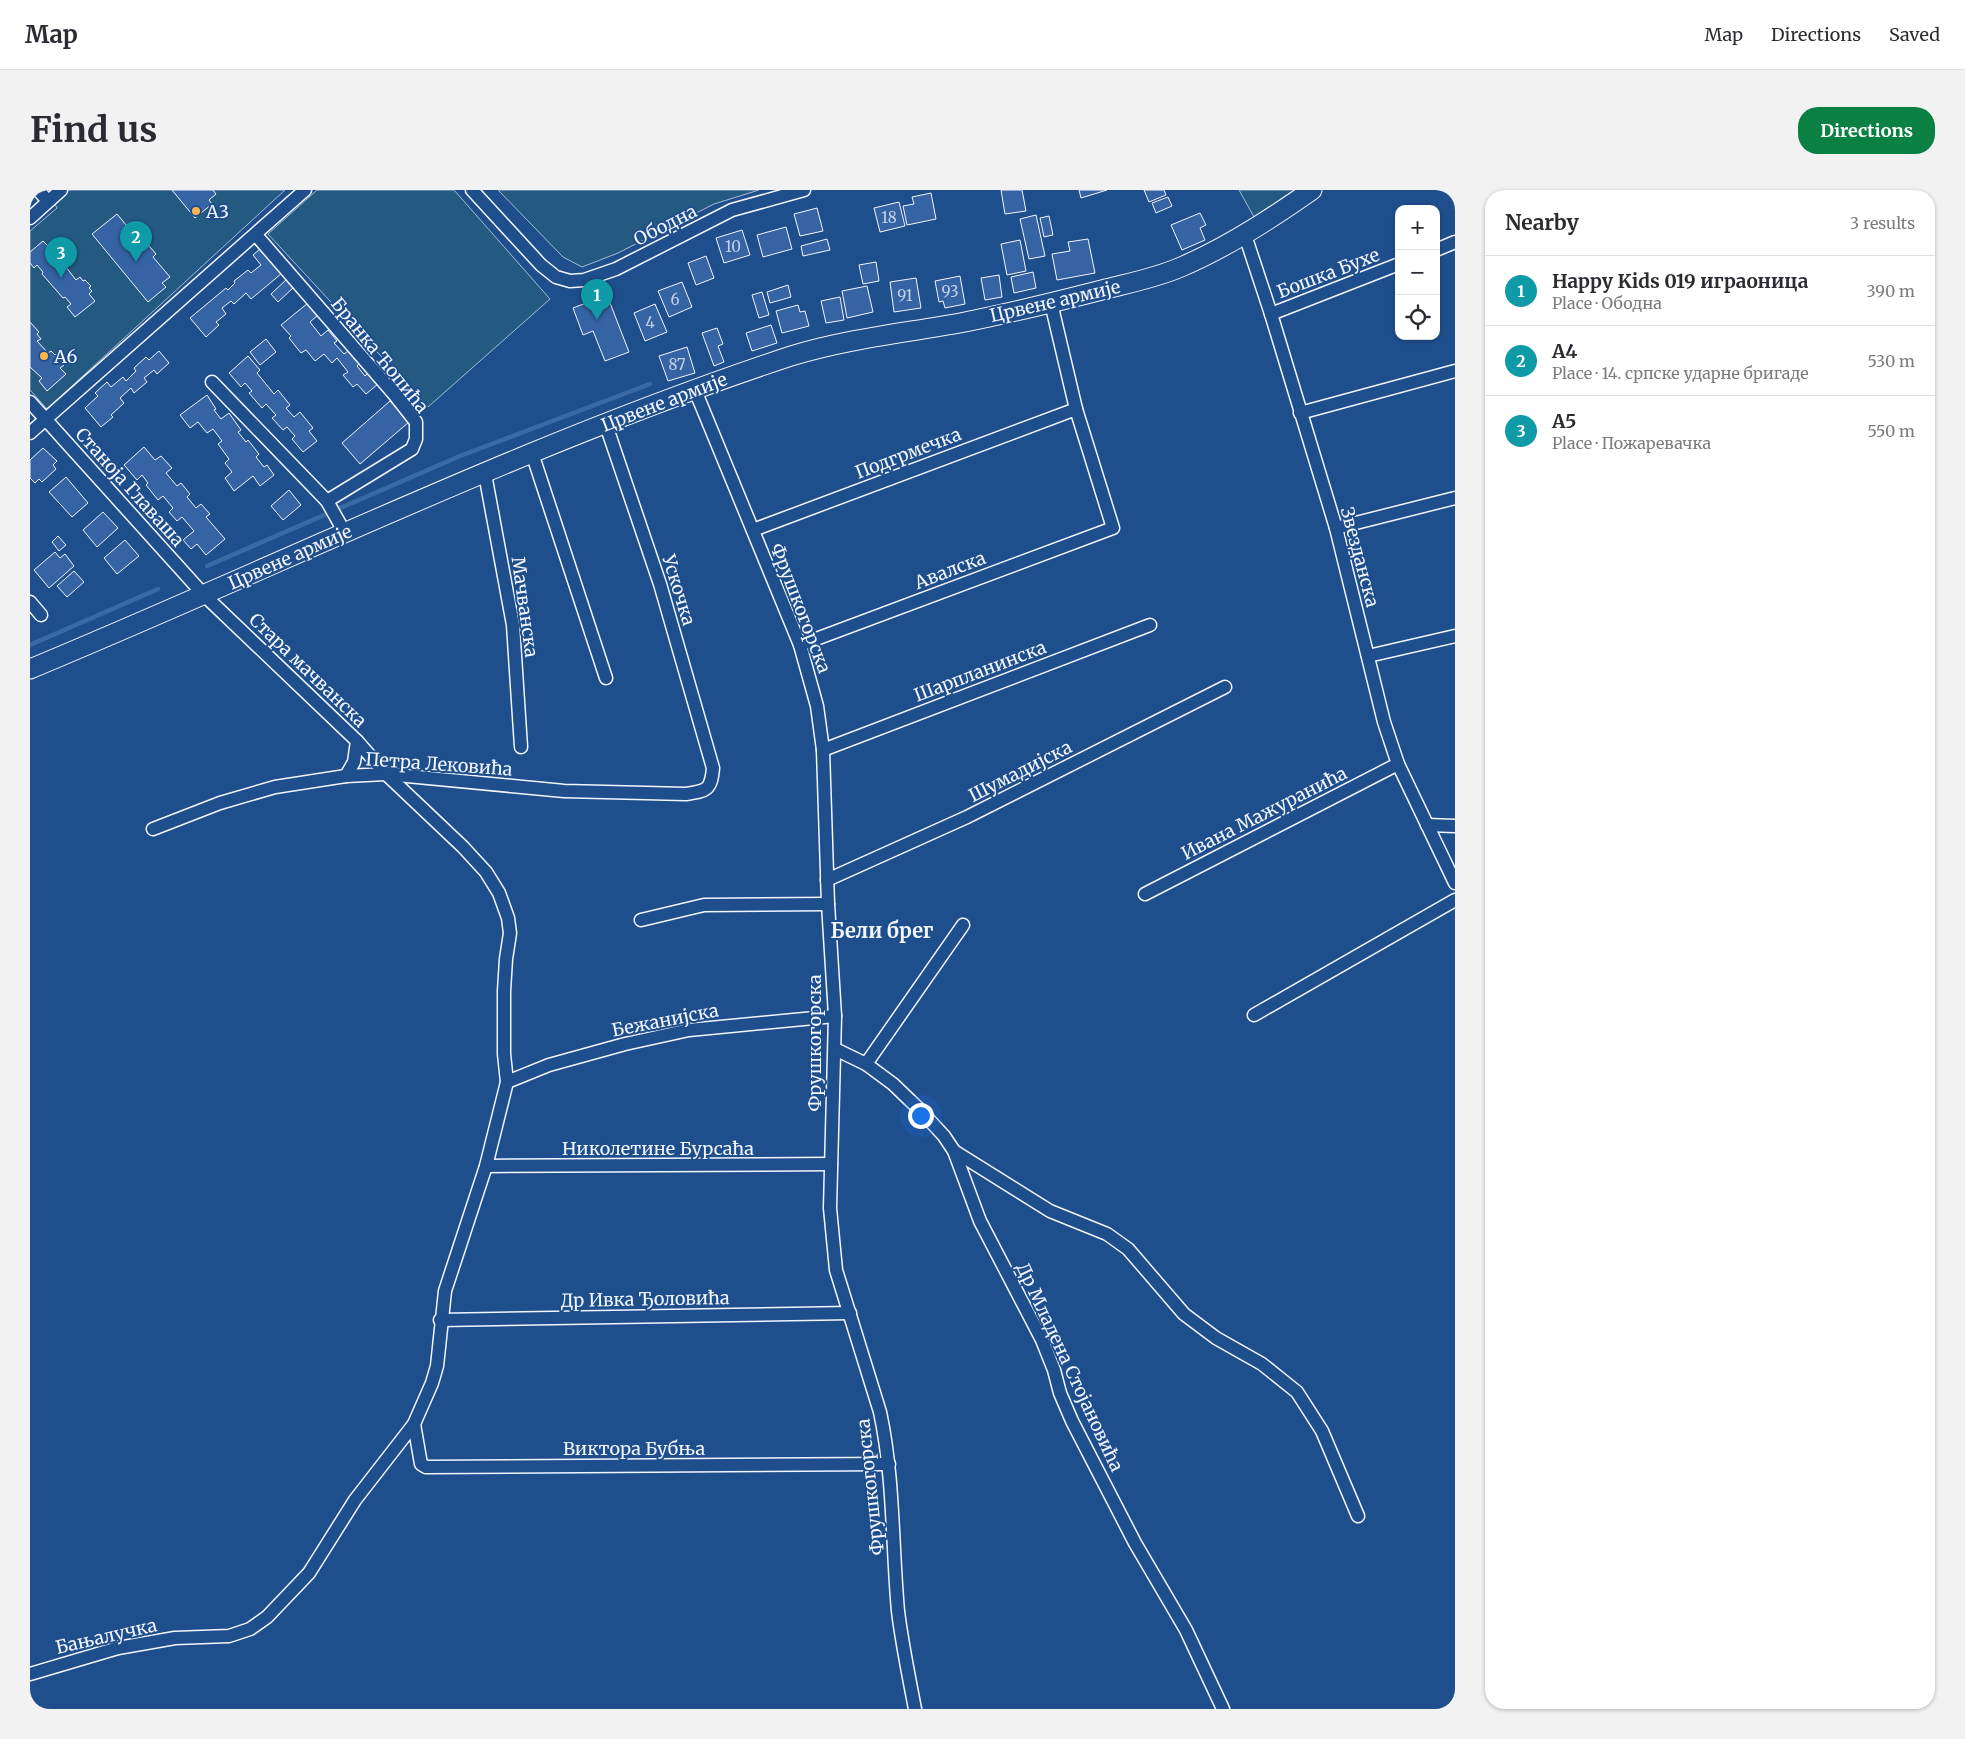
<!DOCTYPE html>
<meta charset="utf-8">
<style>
body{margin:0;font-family:Merriweather,serif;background:#f2f2f3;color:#2b2b33}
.controls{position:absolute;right:15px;top:15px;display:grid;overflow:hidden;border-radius:10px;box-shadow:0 1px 4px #0004}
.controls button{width:45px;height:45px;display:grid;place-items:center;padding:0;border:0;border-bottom:1px solid #e1e1e2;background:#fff;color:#2b2b33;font:25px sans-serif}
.you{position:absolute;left:890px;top:925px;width:18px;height:18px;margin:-12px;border:4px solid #fff;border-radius:50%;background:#1a73e8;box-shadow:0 0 0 8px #1a73e833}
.badge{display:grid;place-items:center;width:32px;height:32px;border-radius:50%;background:#0b8043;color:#fff;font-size:16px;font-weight:700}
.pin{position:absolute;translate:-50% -41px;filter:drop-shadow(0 1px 2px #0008)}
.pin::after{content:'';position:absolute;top:26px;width:18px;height:15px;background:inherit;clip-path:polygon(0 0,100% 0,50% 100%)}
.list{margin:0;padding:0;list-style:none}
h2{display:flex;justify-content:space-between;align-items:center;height:65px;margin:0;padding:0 20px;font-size:21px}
h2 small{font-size:16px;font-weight:400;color:#7c7c81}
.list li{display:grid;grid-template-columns:32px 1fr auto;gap:15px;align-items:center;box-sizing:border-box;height:70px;padding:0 20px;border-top:1px solid #e1e1e2}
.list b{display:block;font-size:19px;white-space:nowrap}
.list p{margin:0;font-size:16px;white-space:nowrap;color:#7c7c81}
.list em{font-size:16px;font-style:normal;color:#7c7c81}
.icon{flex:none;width:28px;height:28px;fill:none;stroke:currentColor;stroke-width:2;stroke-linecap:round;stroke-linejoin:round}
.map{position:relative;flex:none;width:1425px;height:1519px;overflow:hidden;border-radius:20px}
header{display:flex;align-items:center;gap:30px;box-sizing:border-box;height:70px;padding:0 25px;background:#fff;border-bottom:1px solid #e1e1e2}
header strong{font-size:24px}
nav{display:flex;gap:28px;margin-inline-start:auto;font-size:18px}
.intro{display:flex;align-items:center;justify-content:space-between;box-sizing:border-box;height:120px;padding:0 30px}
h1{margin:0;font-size:35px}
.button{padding:12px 22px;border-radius:20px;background:#0b8043;color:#fff;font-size:18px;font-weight:700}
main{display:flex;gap:30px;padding:0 30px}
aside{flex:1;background:#fff;border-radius:20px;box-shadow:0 1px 4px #0004}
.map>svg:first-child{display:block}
</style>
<header>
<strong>Map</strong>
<nav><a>Map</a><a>Directions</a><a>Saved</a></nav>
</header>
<div class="intro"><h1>Find us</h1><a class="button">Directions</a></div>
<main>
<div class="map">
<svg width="1425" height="1519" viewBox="0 0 1425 1519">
<rect width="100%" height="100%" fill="#1f4e8c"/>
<g fill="#245a82" stroke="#a8bbd7">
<polygon points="17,0 255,0 17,219 0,200 0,41 27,18"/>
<polygon points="287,0 424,0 520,109 398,217 238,44"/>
<polygon points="468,0 729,0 684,14 588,63 552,77 533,67"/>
<polygon points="1209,0 1264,0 1224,27"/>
</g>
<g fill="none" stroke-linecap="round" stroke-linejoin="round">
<g stroke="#3b69a3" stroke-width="4.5">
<polyline points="177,376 430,266 620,194"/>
<polyline points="0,455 128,399"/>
</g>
</g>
<g fill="#3563a3" stroke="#f2f6ff">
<polygon points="142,0 183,0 186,4 179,10 182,14 165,28"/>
<polygon points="971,0 992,0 996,21 975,24"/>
<polygon points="1049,0 1077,0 1051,8"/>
<polygon points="1114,0 1134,0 1136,5 1119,12"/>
<polygon points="901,3 906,29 877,35 873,16 884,14 882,7"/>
<polygon points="1138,7 1142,16 1126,23 1122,13"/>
<polygon points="869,12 875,36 850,42 844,18"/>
<polygon points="787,18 793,41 770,46 764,24"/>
<polygon points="1170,23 1176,35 1170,38 1175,50 1152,60 1141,35"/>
<polygon points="87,24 111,53 114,50 126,64 123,67 140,87 132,93 136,97 118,112 62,44"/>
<polygon points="1006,25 1015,66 999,69 990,29"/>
<polygon points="1019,26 1023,45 1014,47 1010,28"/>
<polygon points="756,37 762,59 733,67 727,45"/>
<polygon points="712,40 720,65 694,73 686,48"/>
<polygon points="797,49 800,60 773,66 771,56"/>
<polygon points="1058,49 1065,83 1027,90 1022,64 1040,61 1038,52"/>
<polygon points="990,50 996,81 977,85 971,54"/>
<polygon points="13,51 20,58 23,56 26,60 29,58 38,68 35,70 39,75 36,77 46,90 50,87 53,91 55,90 61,96 59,98 62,101 59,104 65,111 45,127 37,117 41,114 35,107 33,108 12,84 13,82 7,75 4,78 0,73 0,62"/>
<polygon points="230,59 251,84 221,109 216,103 204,114 201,111 192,118 196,124 186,132 189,135 176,147 160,128 196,98 198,100 205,93 204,91 218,80 221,83 231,75 223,65"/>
<polygon points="676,66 684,88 666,95 658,73"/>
<polygon points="846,72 849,91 833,94 829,75"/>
<polygon points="1003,82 1006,98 984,103 981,87"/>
<polygon points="969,85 972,107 955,110 951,88"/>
<polygon points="930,86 935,114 915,118 913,111 909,112 905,91"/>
<polygon points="886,88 891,118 864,122 860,92"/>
<polygon points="257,89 264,97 248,112 241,104"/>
<polygon points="652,92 662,117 639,127 628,101"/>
<polygon points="758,95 761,107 740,113 737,102"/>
<polygon points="837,96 843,122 817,128 812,101"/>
<polygon points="732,102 739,125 729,128 722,105"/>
<polygon points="577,105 599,162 575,171 563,141 553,145 543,118"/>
<polygon points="810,107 814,130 796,133 791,111"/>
<polygon points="278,113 288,125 280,132 291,146 298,140 307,151 304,153 314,164 318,161 329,174 327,176 335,186 338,183 348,194 336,204 327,194 323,197 313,185 318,182 307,168 302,173 294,164 285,171 276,160 271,163 259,148 261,146 251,135"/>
<polygon points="625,114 637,142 615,151 604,123"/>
<polygon points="768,115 770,122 775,121 779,136 752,143 746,121"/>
<polygon points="0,132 9,142 7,144 11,149 7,151 18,163 21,161 25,165 27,163 32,170 31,172 34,175 30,178 36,184 17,201 9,191 12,188 0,177"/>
<polygon points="741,135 747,153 722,161 716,143"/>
<polygon points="687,138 693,154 688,156 694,172 684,176 672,143"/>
<polygon points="236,149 246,162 230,175 220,162"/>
<polygon points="657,157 665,183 638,191 629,166"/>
<polygon points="129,161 139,173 127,184 124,180 114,188 117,192 104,203 101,198 90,208 94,213 81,225 83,227 71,237 55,218 68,206 65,203 77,192 81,197 93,187 96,191 106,181 104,178 116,167 119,170"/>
<polygon points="218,166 230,180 227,183 244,204 248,200 260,215 256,218 264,227 270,222 283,238 279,241 287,251 273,262 262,249 265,246 257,237 253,240 242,228 246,225 236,214 232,218 219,203 222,201 215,193 211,197 199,183"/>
<polygon points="177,205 186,219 184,220 191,229 199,223 211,240 208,242 216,252 218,250 229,264 226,267 234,277 237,275 244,285 230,296 223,286 204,301 195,288 202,282 195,273 199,269 188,254 192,251 183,239 177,243 168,232 160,238 150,225"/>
<polygon points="360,211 379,232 330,274 312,253"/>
<polygon points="114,257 125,270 131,266 142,278 136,283 147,296 151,293 160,304 157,307 166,318 171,314 180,324 176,327 195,349 176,365 167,354 161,359 153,350 164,341 152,327 147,331 139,322 143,318 133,306 128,310 116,295 118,293 112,285 107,290 94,275"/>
<polygon points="13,258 27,271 23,275 26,279 12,292 9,289 5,293 0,288 0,270"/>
<polygon points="36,287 58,313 42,327 19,302"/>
<polygon points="259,300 271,315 253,330 241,316"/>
<polygon points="73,322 88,338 67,357 53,340"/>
<polygon points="28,346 36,355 29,361 22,352"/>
<polygon points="95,350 109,366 87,384 74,368"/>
<polygon points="25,362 30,368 35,364 44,376 19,398 4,380"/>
<polygon points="44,381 54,392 37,407 27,396"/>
</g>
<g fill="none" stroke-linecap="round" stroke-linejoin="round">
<g stroke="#f2f6ff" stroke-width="9">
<polyline id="service" points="1424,0 1425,2"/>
</g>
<g stroke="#f2f6ff" stroke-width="15">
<g id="minor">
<polyline points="8,0 18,11"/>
<polyline points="442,0 511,75 526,87 540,91 554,90 586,79 702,20 774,0"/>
<polyline points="0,28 31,0"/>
<polyline points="226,45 364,204 386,232 386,249 382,259 297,311"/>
<polyline points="1215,45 1241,124 1306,338 1354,532 1368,574 1425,693"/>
<polyline points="1406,60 1425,52"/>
<polyline points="1241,124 1369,74"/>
<polyline points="182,192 297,311 315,343"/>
<path d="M665,200l105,255 17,61 6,44 5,154 7,112 -5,192 6,62 44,142c14,65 12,133 18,199 4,33 11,66 17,98"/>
<polyline points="0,212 174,405 327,551 356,584 433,657 456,682 469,703 478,728 480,743 476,769 474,801 474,864 477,892 456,976 415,1101 407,1176 402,1193 384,1234 325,1310 279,1383 237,1427 220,1439 199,1446 145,1448 88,1458 0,1484"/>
<polyline points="1270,223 1425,181"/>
<polyline points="0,243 275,0"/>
<polyline points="502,263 576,488"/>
<polyline points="455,284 483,435 491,557"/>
<polyline points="1306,338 1425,308"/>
<polyline points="723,340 1046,219"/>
<polyline points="0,412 11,425"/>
<polyline points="770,455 1083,338 1046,219 1021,113"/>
<polyline points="1338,466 1425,446"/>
<polyline points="793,560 1120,435"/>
<polyline points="316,586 324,572 327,551"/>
<polyline points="1397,635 1425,636"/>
<path d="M123,639l67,-26 55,-16 71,-11 40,-2 178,17 122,3c21,-3 25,-4 27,-26l-53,-184 -54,-159"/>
<polyline points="797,690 937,627 1195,497"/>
<polyline points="1115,704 1368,574"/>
<polyline points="611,730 674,715 798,714"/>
<polyline points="1224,825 1425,710"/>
<polyline points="805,859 836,874 863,894 890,920 914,946 924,961 950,1031 1012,1150 1024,1180 1030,1203 1042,1231 1105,1353 1156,1440 1193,1519"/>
<polyline points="836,874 933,735"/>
<polyline points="477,892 519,875 595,854 659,840 805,826"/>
<polyline points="924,961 1020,1021 1077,1044 1098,1059 1154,1124 1186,1148 1232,1174 1267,1202 1292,1241 1328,1326"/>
<polyline points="456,976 801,974"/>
<polyline points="410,1130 820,1123"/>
<polyline points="384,1234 391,1274 396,1277 859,1274"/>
</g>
</g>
<g stroke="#f2f6ff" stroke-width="21">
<path id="secondary" d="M0,479c253,-105 500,-227 761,-313 55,-17 113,-23 169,-33 48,-9 95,-21 142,-33 27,-7 54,-12 79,-23 47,-20 90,-48 131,-77"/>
</g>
<use href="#service" stroke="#1f4e8c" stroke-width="6"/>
<use href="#minor" stroke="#1f4e8c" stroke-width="12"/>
<use href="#secondary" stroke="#1f4e8c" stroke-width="19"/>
</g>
<g fill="#ffb74d" stroke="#1f4e8c" stroke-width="2">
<circle cx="166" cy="21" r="5"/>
<circle cx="14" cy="166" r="5"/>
</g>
<g text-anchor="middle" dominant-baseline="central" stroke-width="4" stroke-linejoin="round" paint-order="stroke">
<g font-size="15" fill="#c3d1e8">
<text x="859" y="27">18</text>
<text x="703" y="56">10</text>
<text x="920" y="101">93</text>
<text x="875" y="105">91</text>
<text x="645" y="109">6</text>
<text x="620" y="132">4</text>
<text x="647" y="174">87</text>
</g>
<g font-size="18" fill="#f2f6ff" stroke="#1f4e8c" text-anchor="start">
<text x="176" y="21">A3</text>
<text x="24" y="166">A6</text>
</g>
<g font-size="18" fill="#f2f6ff" stroke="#1f4e8c">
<text transform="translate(635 35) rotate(-27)">Ободна</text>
<text transform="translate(1298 83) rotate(-21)">Бошка Бухе</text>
<text transform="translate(1025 111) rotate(-13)">Црвене армије</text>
<text transform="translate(350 165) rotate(51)">Бранка Ћопића</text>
<text transform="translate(634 212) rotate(-21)">Црвене армије</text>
<text transform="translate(878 263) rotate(-21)">Подгрмечка</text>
<text transform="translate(100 297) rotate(48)">Станоја Главаша</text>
<text transform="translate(260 367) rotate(-24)">Црвене армије</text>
<text transform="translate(1330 367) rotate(75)">Звезданска</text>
<text transform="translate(920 380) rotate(-21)">Авалска</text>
<text transform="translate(649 400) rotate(73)">Ускочка</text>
<text transform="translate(495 417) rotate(82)">Мачванска</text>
<text transform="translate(771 418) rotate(69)">Фрушкогорска</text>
<text transform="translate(278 480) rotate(44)">Стара мачванска</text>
<text transform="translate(950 481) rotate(-21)">Шарпланинска</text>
<text transform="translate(409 574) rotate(4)">Петра Лековића</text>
<text transform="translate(990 581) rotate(-27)">Шумадијска</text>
<text transform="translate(1234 623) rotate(-27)">Ивана Мажуранића</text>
<text transform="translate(635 830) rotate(-11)">Бежанијска</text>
<text transform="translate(784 853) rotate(-90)">Фрушкогорска</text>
<text x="628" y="958">Николетине Бурсаћа</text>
<text transform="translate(615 1109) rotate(-1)">Др Ивка Ђоловића</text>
<text transform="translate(1040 1177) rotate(65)">Др Младена Стојановића</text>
<text x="604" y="1258">Виктора Бубња</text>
<text transform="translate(840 1297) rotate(-96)">Фрушкогорска</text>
<text transform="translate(76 1446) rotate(-13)">Бањалучка</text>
</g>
<g font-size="20" font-weight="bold" fill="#f2f6ff" stroke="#1f4e8c">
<text x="852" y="740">Бели брег</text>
</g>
</g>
</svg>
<div class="controls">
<button>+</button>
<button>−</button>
<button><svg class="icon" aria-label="locate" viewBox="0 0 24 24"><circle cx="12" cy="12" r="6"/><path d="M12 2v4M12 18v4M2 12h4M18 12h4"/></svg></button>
</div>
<div class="you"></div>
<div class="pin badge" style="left:567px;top:130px;background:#0f9aa8">1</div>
<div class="pin badge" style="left:106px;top:72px;background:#0f9aa8">2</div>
<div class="pin badge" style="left:31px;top:88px;background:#0f9aa8">3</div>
</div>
<aside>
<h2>Nearby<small>3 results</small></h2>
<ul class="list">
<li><span class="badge" style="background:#0f9aa8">1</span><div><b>Happy Kids 019 играоница</b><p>Place · Ободна</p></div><em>390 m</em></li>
<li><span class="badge" style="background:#0f9aa8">2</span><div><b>A4</b><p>Place · 14. српске ударне бригаде</p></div><em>530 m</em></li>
<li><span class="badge" style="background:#0f9aa8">3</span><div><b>A5</b><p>Place · Пожаревачка</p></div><em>550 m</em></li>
</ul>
</aside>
</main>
